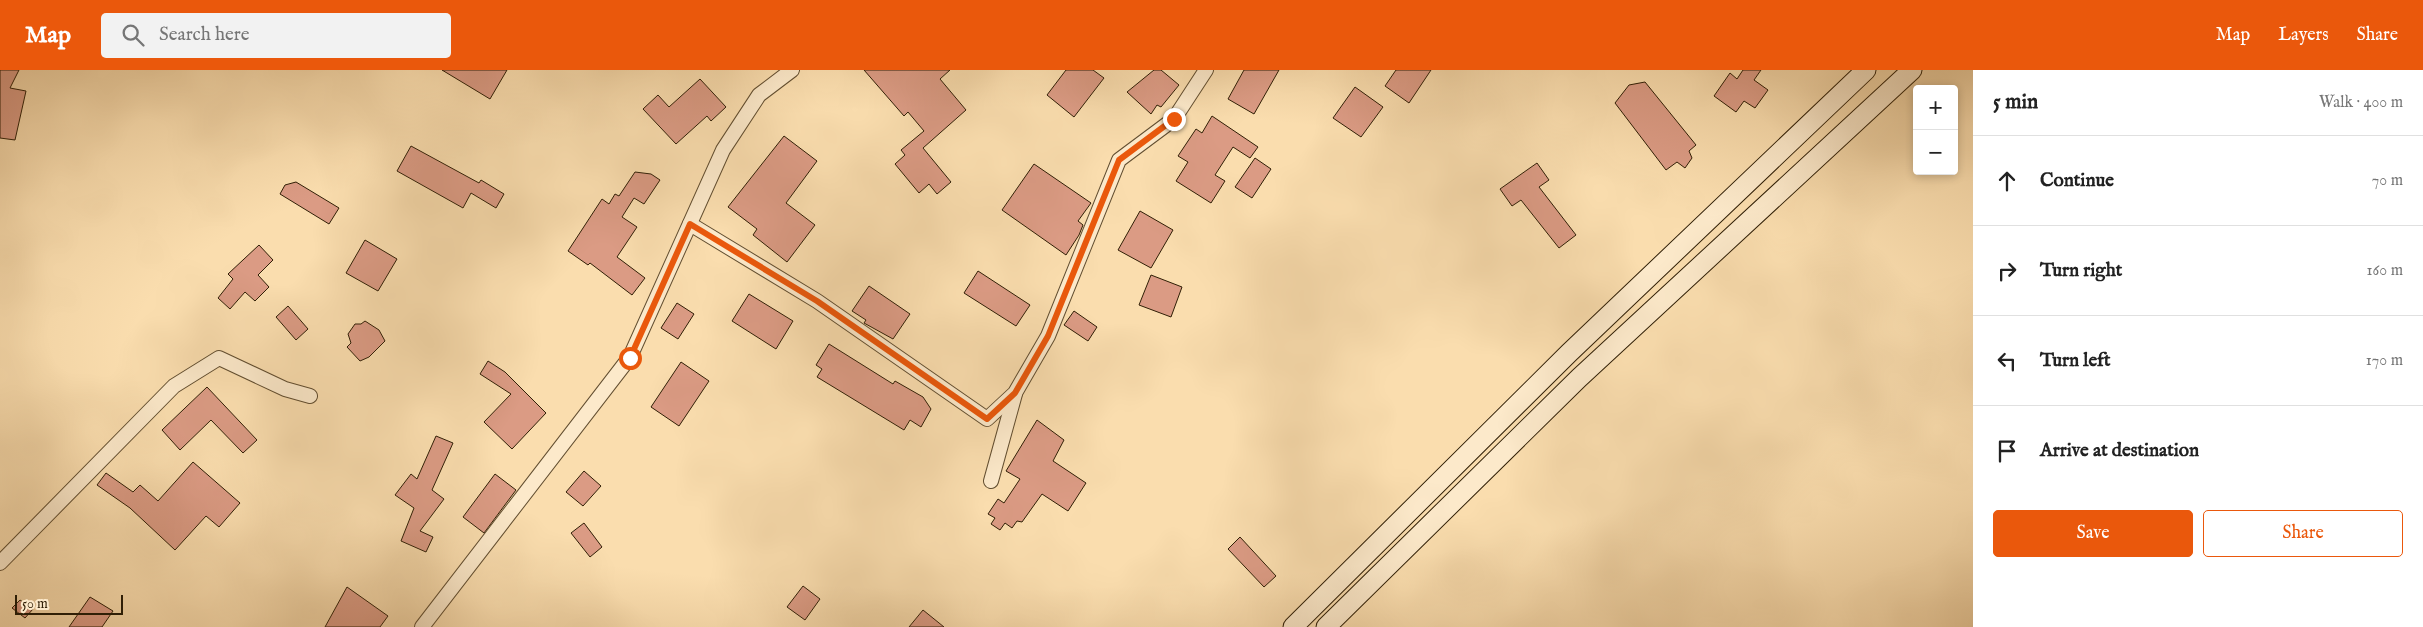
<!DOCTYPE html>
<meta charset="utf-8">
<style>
body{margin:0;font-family:"IM FELL English",serif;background:#f2f2f2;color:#222}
.controls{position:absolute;right:15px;top:15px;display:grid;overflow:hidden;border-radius:5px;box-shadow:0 2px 8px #0003}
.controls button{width:45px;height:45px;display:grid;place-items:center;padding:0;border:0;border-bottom:1px solid #e0e0e0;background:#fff;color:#222;font:25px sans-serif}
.scale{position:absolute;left:15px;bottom:12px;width:108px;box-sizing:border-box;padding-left:5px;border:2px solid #301f06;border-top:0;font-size:14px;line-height:18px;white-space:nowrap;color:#301f06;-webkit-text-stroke:4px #fce9ca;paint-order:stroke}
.stop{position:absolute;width:15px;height:15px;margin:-11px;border:4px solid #ea580c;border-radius:50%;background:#fff}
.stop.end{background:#ea580c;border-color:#fff;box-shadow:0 1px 5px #0008}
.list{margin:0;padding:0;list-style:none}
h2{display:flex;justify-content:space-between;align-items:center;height:65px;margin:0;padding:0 20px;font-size:21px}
h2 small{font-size:16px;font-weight:400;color:#767676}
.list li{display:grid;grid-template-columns:32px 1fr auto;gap:15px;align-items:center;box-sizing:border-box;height:90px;padding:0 20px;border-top:1px solid #e0e0e0}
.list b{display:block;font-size:19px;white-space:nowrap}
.list em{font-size:16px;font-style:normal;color:#767676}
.actions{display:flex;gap:10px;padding:15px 20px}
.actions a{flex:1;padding:11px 0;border:1px solid #ea580c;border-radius:5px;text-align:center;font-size:18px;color:#ea580c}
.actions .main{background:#ea580c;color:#fff}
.icon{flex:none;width:28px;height:28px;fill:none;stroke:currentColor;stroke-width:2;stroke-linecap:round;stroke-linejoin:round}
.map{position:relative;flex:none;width:1973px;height:557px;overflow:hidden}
header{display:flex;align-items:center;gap:30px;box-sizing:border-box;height:70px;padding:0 25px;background:#ea580c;color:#fff}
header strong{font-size:24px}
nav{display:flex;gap:28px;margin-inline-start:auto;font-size:18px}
.search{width:350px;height:45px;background:#f2f2f2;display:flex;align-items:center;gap:12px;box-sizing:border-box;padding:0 18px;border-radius:5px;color:#767676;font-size:19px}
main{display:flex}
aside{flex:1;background:#fff}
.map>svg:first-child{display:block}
</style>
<header>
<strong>Map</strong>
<div class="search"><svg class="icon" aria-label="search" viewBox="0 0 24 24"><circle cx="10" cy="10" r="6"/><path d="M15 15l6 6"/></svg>Search here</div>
<nav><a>Map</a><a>Layers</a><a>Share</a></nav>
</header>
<main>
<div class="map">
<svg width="1973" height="557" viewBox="0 0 1973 557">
<rect width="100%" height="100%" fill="#faddae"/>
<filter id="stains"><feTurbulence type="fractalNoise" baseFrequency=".004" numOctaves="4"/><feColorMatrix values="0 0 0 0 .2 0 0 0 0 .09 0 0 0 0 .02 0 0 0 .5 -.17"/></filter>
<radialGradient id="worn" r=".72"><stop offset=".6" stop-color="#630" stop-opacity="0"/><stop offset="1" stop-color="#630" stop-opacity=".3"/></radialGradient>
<g fill="#db9b84" stroke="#301f06">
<polygon points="0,0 19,0 10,18 26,21 15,70 0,68"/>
<polygon points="442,0 507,0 490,29"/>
<polygon points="864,0 950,0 940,9 966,40 923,78 951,112 937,124 929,114 919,123 895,94 905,85 901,80 924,61 908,42 904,46"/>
<polygon points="1066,0 1093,0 1104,8 1074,47 1047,25"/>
<polygon points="1154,0 1161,0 1179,15 1161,37 1157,35 1151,44 1127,22"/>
<polygon points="1244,0 1279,0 1254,44 1228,29"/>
<polygon points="1396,0 1431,0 1409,33 1385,16"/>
<polygon points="1743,0 1761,0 1754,10 1768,20 1755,38 1744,31 1736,42 1714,26 1730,3 1737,9"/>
<polygon points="700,9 726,37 711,51 707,46 676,74 643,39 658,25 669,37"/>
<polygon points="1645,12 1696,75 1689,81 1692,88 1685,98 1677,92 1666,100 1615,33 1629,15"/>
<polygon points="1355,17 1383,37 1361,67 1333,48"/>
<polygon points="1212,46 1258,77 1250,88 1233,77 1215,105 1225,111 1211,133 1176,111 1188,92 1178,86 1196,59 1202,63"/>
<polygon points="784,66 817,91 786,133 815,155 787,192 753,165 757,159 728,137"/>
<polygon points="411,76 479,113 481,110 504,124 496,138 471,123 463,138 397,101"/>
<polygon points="1255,88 1271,99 1252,128 1235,117"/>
<polygon points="1537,93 1549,110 1539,117 1576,165 1559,178 1521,130 1512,136 1500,119"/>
<polygon points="1034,94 1091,133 1078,151 1083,155 1079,165 1066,185 1002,140"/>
<polygon points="635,102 651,104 660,110 644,134 634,128 622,147 637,157 617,187 645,208 632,225 590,193 588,195 568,181 602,129 609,134 615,124 619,126"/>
<polygon points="296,112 339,138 329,154 280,124 285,115"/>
<polygon points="1140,141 1173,160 1151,198 1118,180"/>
<polygon points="365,170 397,189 378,221 346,203"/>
<polygon points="259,175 273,190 258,205 269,217 255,231 245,222 230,239 218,228 233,209 228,204"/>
<polygon points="978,201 1030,235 1016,256 964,223"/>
<polygon points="1151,205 1182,217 1171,247 1139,235"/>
<polygon points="869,216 910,244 893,269 864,253 866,250 852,241"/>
<polygon points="749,224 793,251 776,279 732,251"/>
<polygon points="677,233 694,244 678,269 661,258"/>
<polygon points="288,236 308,259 296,270 276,247"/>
<polygon points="1074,241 1097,257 1088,271 1064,255"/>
<polygon points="365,251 379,260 385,271 369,287 360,291 347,277 351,273 348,264 355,254 361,254"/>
<polygon points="829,274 893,314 895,311 923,327 931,339 921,357 910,350 904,360 817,307 822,299 816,295"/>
<polygon points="488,291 505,302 546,343 512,379 484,352 511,324 480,304"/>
<polygon points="681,292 709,311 679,356 651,337"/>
<polygon points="207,317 257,370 243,383 211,350 180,380 162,360"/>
<polygon points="1037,350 1064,370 1053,391 1086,413 1068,441 1042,424 1022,452 1017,451 1012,458 1005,453 1000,460 991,454 995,448 988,444 998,429 1004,433 1020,409 1006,401"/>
<polygon points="436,366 453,373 432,420 444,429 420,461 433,467 426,482 401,471 414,438 395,425 411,404 417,409"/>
<polygon points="193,392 240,433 219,457 206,446 175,480 130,438 97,415 106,403 133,422 140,415 158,431"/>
<polygon points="584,401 601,416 583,436 566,422"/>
<polygon points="495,404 516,420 484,463 463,447"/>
<polygon points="584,453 602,477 590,487 571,463"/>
<polygon points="1240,467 1276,506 1264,517 1228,479"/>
<polygon points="803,516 820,529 805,550 787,537"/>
<polygon points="347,517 388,546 380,557 325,557"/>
<polygon points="90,527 113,541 102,557 69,557"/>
<polygon points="20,530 33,539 25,548 12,538"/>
<polygon points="923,540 944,557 909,557"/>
</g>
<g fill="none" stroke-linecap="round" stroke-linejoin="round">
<g stroke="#624e30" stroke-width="16">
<g id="street">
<polyline points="690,154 817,231 987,349 1015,323 1048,266 1119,90 1174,49 1206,0"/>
<polyline points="991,411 1015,324"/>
<polyline points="0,493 174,316 219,288 285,319 310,326"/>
<polyline points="422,557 630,287 723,80 759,25 792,0"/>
</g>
</g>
<g stroke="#301f06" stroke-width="21">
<g id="secondary">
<polyline points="1293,557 1569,283 1866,0"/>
<polyline points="1326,557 1579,308 1912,0"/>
</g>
</g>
<use href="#street" stroke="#fce9ca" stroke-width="14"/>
<use href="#secondary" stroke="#fce9ca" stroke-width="19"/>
</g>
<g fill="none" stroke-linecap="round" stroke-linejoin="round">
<polyline stroke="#ea580c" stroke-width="6" points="630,288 690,154 817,231 987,349 1015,323 1048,266 1119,90 1174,49"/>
</g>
<rect width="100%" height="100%" filter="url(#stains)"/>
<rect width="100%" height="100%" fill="url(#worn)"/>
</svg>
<div class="controls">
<button>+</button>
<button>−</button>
</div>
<div class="scale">50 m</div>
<div class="stop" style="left:630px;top:288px"></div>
<div class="stop end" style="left:1174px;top:49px"></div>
</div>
<aside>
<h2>5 min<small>Walk · 400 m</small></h2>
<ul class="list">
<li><svg class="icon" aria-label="ahead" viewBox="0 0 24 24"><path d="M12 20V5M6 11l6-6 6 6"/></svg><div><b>Continue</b></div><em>70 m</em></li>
<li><svg class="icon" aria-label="right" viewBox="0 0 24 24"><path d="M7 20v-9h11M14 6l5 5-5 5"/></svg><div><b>Turn right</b></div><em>160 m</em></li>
<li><svg class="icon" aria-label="left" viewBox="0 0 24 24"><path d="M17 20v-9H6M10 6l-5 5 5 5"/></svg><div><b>Turn left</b></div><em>170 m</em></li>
<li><svg class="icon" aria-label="arrive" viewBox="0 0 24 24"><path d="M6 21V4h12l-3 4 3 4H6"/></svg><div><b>Arrive at destination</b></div></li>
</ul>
<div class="actions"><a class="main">Save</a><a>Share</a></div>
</aside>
</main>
